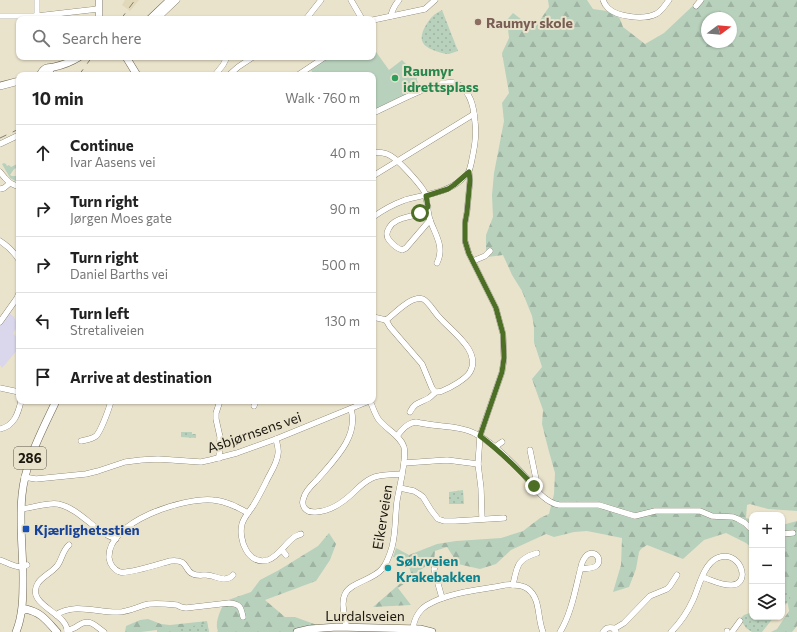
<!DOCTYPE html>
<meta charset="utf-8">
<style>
body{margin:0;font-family:Commissioner,sans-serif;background:#f2f2f2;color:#222}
.controls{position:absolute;right:12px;bottom:12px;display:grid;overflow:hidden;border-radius:8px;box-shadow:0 1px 3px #0004}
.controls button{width:36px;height:36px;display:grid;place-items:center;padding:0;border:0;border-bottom:1px solid #e0e0e0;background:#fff;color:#222;font:20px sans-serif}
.compass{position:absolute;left:701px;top:12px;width:36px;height:36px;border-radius:50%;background:#fff;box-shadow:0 1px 3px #0004;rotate:74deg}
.stop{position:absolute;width:12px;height:12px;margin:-9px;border:3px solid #4d6e25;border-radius:50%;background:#fff}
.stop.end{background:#4d6e25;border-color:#fff;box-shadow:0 1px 4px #0008}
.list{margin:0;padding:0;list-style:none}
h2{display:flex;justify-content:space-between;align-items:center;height:52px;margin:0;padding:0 16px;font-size:17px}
h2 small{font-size:13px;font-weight:400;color:#767676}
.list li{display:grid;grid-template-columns:26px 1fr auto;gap:12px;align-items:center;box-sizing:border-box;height:56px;padding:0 16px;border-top:1px solid #e0e0e0}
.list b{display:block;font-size:15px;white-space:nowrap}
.list p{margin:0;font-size:13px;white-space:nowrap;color:#767676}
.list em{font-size:13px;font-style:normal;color:#767676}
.icon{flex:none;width:22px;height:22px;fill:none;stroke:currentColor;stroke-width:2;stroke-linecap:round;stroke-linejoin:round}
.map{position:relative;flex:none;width:797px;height:632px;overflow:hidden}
.search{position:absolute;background:#fff;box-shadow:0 1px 3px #0004;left:16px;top:16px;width:360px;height:44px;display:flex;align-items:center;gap:10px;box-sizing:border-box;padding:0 14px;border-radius:8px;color:#767676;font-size:15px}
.panel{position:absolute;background:#fff;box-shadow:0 1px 3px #0004;left:16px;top:72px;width:360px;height:332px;border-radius:8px}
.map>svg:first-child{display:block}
</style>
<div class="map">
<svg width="797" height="632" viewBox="0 0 797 632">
<defs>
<pattern id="forest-firs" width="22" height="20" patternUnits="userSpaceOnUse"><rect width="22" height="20" fill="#b8d1bc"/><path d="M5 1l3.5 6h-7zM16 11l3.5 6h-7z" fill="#9eb3a1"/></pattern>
<pattern id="park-dots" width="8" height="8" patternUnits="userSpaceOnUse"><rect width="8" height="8" fill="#b8d1bc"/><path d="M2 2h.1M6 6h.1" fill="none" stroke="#9eb3a1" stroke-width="1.8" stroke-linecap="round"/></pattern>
</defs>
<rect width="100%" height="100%" fill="#eae3cc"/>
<polygon fill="#e1d7b9" points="125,0 139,0 130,11 122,5"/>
<polygon fill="#dad6eb" points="8,312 14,317 18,326 13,333 19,340 19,348 2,368 0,365 0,323"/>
<g fill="#b8d1bc">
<polygon points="373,49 374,49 389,70 402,60 417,75 417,80 420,89 400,97 373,110 373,75 314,75 311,70 330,57 358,57 360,59 362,57 373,57"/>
<polygon points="4,163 6,164 7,166 9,165 11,167 19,163 19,167 14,169 10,175 12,176 17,176 18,177 19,177 19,183 10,178 2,164"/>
</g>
<g fill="url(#forest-firs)" fill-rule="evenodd">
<path d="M548,0h39l6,9 21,3 6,7 3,8 22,17 19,-11 35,-33h98v511l-29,-2 -18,-5 -3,1 -1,13 6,2v28l-6,-5 -20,-10 -22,7 -21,19 -36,-14 -6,4 -2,3 -3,17 -7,18 -16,5 8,-27 1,-27 -35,-7 -13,1 -20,5 -8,-3 -35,16 -15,14 -16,5 -22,-5 -11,-17 -12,4 -1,10 -21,14 -1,3 -14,10 13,17 -38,2 38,-33 -4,-15 -14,-2 3,-9 13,7 28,-11 19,-3 45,-3 22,-7 17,-13 9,-4 5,-20 1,-21 -7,-25 -6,-24 1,-14 -11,-31 10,-12 -8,-25v-15l-2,-11 -10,-25 -10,-16 -9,-20 -15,2 -2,-5v-17l7,-18 -1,-22 2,-22 10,-52 -2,-18 7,-10 -7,-40 7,-15 -2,-18 6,-7 21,16 15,-22zM707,18h24v24h-24z"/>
<polygon points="797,521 797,626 792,632 771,632 777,629 789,611 784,581 782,579 782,525"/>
<path d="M329,533l7,11 -6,16 -14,21 -51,19 20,17h10l22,8v7h-100l1,-1c-4,-8 3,-22 7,-30l26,-9 9,-12 19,-10 39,-24z"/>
<polygon points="148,619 161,624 170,625 207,621 209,632 157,632 157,630 141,632 125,632 126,626 140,620"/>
</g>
<g fill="url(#park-dots)">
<path d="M442,10l16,41c-3,1 -6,2 -9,3 -5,0 -11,-2 -16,-4 -13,-5 -14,-13 -7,-25 5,-8 7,-10 16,-15z"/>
<polygon points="181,432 192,432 192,434 196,434 196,438 181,437"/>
<polygon points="463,490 464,504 449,504 449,492"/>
<path d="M782,585c10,8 12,15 0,22z"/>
<polygon points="752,612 752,617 774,617 762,632 752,632 746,628 740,619 744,615"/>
<polygon points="207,623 209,632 176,632 175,630"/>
</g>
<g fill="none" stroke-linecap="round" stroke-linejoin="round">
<g stroke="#6a634f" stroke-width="6">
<g id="minor">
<polyline points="37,0 37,16"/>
<polyline points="351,0 362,19"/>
<path d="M603,0c1,3 3,6 5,8 9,9 36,12 48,6 6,-3 9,-9 13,-14"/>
<polyline points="696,6 701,0"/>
<polyline points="0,16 37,16 98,9"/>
<path d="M391,16c1,-7 4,-11 8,-16"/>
<polyline points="157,19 177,0"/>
<polyline points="306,19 321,0"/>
<polyline points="373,20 425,9 435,0"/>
<polyline points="215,75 223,65 227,57"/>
<polyline points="229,75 238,67 253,57"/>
<polyline points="298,75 325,57"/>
<path d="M373,113c17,-7 66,-35 82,-30 16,6 19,25 20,39 2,14 -1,28 -4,42 -1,3 -1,6 -3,9 -1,2 -4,4 -6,6 -16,15 -37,15 -57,21 -11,4 -22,10 -32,17"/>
<polyline points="0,144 19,135"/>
<path d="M373,152c5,1 11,0 16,3 8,3 30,28 35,36 4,9 3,20 6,29 5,14 15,27 7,43"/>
<polyline points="0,172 5,178 10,183"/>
<polyline points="469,172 470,180 467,212 465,223 465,241 469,254 496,308 503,334 504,359 502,372 484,424 480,436 478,464 481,488 482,519"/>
<polyline points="373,176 474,114"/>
<polyline points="0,189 4,188 10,183 19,187"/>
<path d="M428,207c-3,2 -5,5 -8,6 -10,5 -25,4 -31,15 -3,5 -3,8 0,12 4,5 7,8 13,10l4,-2 24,-28"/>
<path d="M0,241c8,5 14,11 19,19"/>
<polyline points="473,261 485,256 490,251"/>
<polyline points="373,317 386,320"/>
<path d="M386,320c9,-6 25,-25 37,-21 5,2 12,14 16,18 12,14 43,34 31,55 -4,7 -20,16 -28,19 -2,1 -4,1 -6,1 -2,1 -4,4 -7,6 -9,5 -14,4 -19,14"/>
<polyline points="386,320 390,327 422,364 432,388 435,392"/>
<polyline points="0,322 17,298 19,293"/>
<polyline points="0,388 19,392"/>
<polyline points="254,406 256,401"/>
<path d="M351,409c8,28 -17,51 -34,71 -5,5 -11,10 -13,17 -4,9 2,16 12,15 16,-1 28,-10 39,-21 5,-5 11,-10 17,-13 9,-4 20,-3 30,-4"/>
<path d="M0,429c14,-3 18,-15 21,-28"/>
<path d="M397,436c5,-6 10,-13 19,-14 18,5 44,3 60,12 17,9 34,26 47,40 10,11 20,28 36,31h40l36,11 20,-5h45l12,5 21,1 5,2 7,4 7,7"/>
<path d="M276,439c1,5 3,10 2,15 -1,10 -8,19 -12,28 -4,8 -8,16 -13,24 -4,6 -9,11 -11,18 -4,15 6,42 26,36 11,-4 16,-15 25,-22 2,-2 6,-3 8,-4"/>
<path d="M81,441c5,-1 11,-2 15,-5 5,-5 13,-27 15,-35"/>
<polyline points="495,447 502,442"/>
<polyline points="530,450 536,479 536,482 534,486"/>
<polyline points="219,458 220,437 216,419 216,413 220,401"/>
<polyline points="404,463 447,460 478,464"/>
<polyline points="24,477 36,479 86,474 98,471 125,462 141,460 158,459 201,462 210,460 237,453 276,439 369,401"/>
<polyline points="400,488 414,491 419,494 423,497 431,510 438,519 444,521 455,521 504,518"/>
<path d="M21,509c12,-1 26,-7 37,-5 23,5 36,28 58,35"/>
<polyline points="782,534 793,533"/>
<polyline points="282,550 286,555"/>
<path d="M0,560c9,3 18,10 27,5"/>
<polyline points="436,563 434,569 435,573 442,598"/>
<path d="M233,575c-7,9 -18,0 -27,0 -4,0 -9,1 -13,-1 -10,-4 -3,-15 -23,-13 -11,3 -40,13 -50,11 -6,-2 -10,-8 -11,-14 -2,-37 76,-61 104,-58 13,1 24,7 35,13"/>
<path d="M513,585c4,-19 4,-26 24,-32"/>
<path d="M56,615c17,-12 41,-3 60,-3 12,1 22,-6 33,-8 9,-1 19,0 28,1l4,2 5,1 43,-5c11,1 12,4 14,14"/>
<path d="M346,627c0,-11 -6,-22 -1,-33 6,-12 28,-14 37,-25 5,-6 8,-15 10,-22 4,-15 3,-31 5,-46 2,-13 10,-42 7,-54 -4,-12 -17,-17 -25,-27 -4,-5 -6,-13 -9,-19"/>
<path d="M413,628c1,-7 4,-14 9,-19 4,-4 9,-6 13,-8 19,-8 40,-11 60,-14 6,-1 12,-3 18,-2 5,0 11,1 15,4 13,10 9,29 15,43"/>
<polyline points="614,629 624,623 650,596 667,589 670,586 677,575"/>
<path d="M67,630c5,0 8,-2 12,-5 11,-7 16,1 25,7"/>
<polyline points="727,631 727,632"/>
<path d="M67,632c2,-19 -43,-27 -29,-49 5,-7 13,-10 19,-17 5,-6 5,-15 12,-21"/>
<path d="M560,632c12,-19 16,-47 22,-69 8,-20 23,-4 14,3 -4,3 -11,2 -16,3"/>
<path d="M603,632c3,-4 5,-5 10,-4l3,4"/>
<path d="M671,632c9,-9 17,-21 22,-32 6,-13 10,-35 24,-42 23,-10 35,26 15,27 -10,1 -20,-5 -30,-8"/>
<polyline points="732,632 740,621"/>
</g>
</g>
<g stroke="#6a634f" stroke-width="8">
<g id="major">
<polyline points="99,19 99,0"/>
<polyline points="150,19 170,0"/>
<polyline points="126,57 137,75"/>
<path d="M40,75c2,-3 3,-6 7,-7 2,-1 4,0 7,-1 9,-2 17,-5 25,-10"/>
<polyline points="47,75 51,68"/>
<polyline points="0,86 19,81"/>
<path d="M22,611l4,-2c16,4 20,11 31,23"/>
<path d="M16,632c7,-17 7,-36 7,-54 0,-27 -4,-55 -1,-83 3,-33 20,-64 34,-94"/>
<polyline points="297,632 310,629 337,627 420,629 432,632"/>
</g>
</g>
<use href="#minor" stroke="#fff" stroke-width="5.5"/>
<use href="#major" stroke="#fff" stroke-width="7"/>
<g stroke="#837e6e" stroke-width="1" stroke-dasharray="7 7" stroke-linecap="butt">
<polyline points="121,19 135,0"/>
<polyline points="79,75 92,57"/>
<polyline points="0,138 19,129"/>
</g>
</g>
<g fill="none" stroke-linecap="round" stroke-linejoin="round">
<path stroke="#4d6e25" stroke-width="5" d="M420,213l8,-6 -2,-11 22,-7 6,-4 15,-13 1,8 -3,32 -2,11v18l4,13 27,54 7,26 1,24 -2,14 -22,64c20,15 37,32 54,50"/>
</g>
<circle fill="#8d6e63" stroke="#eae3cc" stroke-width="1.5" cx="478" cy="22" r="4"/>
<circle fill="#2e9e5b" stroke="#eae3cc" stroke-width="1.5" cx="395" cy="78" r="4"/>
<rect fill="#1a4fb4" stroke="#eae3cc" stroke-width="1.5" x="22" y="525" width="8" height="8" rx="2"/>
<circle fill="#0f9aa8" stroke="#eae3cc" stroke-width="1.5" cx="388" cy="568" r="4"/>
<g text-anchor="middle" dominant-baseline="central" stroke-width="4" stroke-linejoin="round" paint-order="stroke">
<rect fill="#eae3cc" stroke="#595548" stroke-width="1" x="14" y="447" width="32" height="22" rx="3"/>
<g font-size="13" font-weight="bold" fill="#1b1810">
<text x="30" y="458">286</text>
</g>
<g font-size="14" font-weight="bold" fill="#785e54" stroke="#eae3cc" text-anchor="start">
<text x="486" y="22">Raumyr skole</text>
</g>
<g font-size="14" font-weight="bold" fill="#27864d" stroke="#eae3cc" text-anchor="start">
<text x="403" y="70">Raumyr<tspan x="403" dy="16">idrettsplass</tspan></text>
</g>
<g font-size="14" fill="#1b1810" stroke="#eae3cc">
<text transform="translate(254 432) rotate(-19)">Asbjørnsens vei</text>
<text transform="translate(382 517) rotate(-81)">Eikerveien</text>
<text x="365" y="615">Lurdalsveien</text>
</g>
<g font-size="14" font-weight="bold" fill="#164399" stroke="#eae3cc" text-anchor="start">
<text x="34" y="529">Kjærlighetsstien</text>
</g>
<g font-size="14" font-weight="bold" fill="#0d838f" stroke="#eae3cc" text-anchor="start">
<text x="396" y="560">Sølvveien<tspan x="396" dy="16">Krakebakken</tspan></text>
</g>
</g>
</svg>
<div class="controls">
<button>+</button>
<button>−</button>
<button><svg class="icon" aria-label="layers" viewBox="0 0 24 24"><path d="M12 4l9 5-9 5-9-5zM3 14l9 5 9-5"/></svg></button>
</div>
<svg class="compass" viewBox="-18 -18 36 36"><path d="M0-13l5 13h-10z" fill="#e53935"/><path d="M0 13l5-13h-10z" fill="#767676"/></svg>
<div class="stop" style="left:420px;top:213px"></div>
<div class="stop end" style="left:534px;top:486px"></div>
<div class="search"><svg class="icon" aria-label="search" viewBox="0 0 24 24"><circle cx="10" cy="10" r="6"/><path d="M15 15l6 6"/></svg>Search here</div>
<section class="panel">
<h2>10 min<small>Walk · 760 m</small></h2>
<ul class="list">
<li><svg class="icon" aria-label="ahead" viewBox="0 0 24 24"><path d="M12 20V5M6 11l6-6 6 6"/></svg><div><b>Continue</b><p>Ivar Aasens vei</p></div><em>40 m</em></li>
<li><svg class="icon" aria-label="right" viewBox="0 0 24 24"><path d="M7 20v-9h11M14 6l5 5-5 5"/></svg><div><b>Turn right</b><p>Jørgen Moes gate</p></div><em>90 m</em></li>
<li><svg class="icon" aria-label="right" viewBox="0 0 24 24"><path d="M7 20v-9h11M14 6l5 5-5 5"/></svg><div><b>Turn right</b><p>Daniel Barths vei</p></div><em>500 m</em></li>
<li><svg class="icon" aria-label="left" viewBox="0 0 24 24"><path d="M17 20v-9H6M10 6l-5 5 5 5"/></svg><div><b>Turn left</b><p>Stretaliveien</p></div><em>130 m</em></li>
<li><svg class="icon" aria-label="arrive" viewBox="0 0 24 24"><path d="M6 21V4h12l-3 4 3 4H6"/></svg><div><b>Arrive at destination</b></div></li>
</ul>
</section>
</div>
